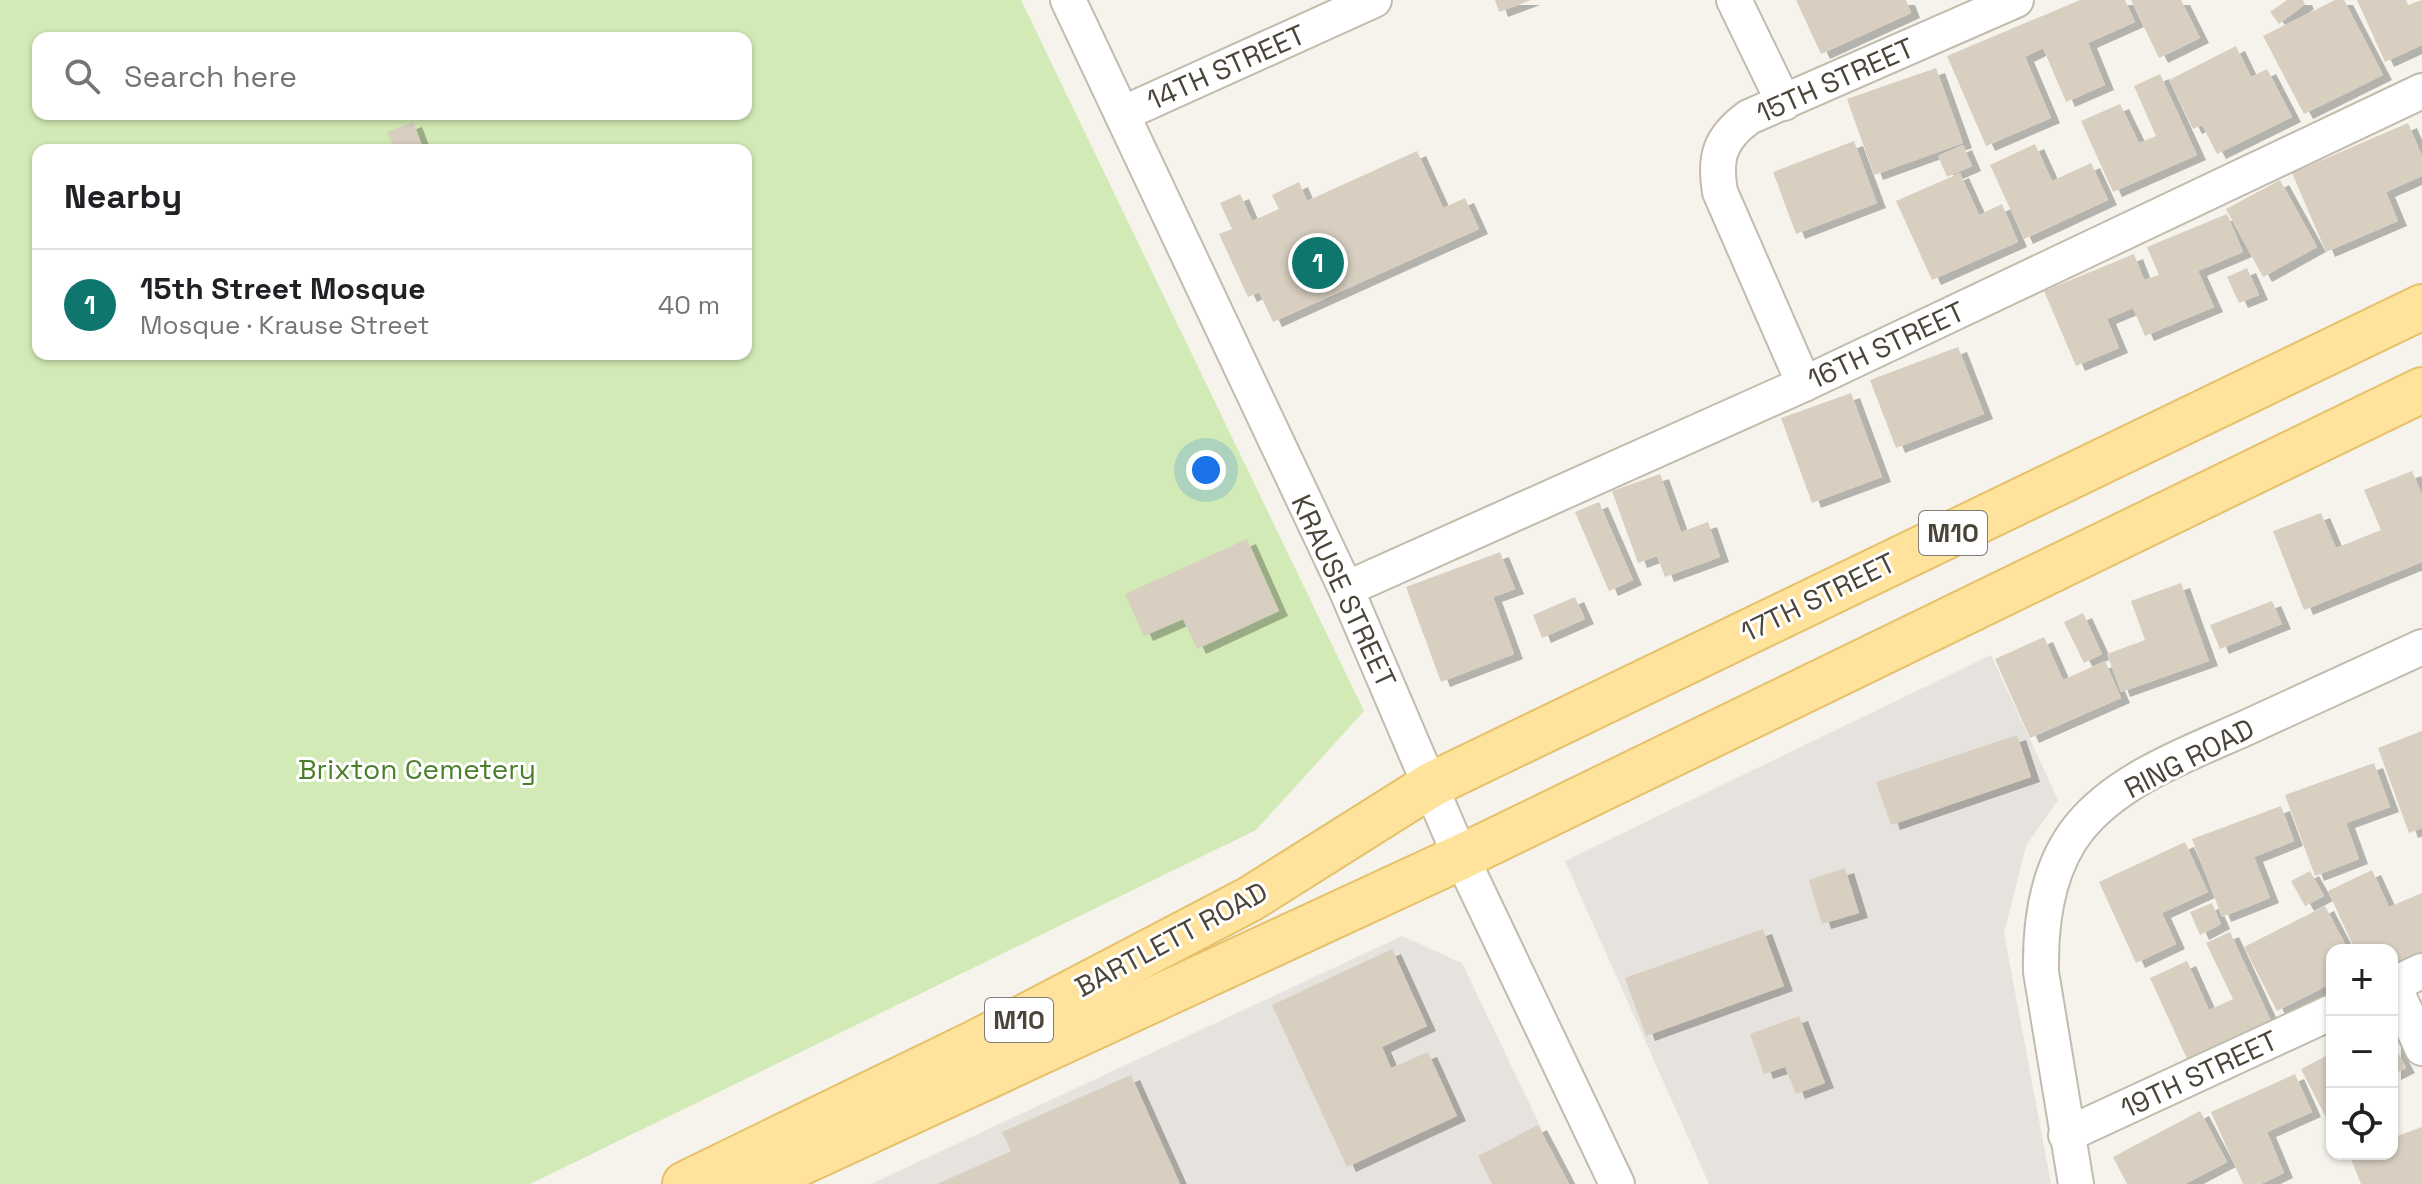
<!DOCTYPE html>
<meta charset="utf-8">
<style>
body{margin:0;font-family:"Space Grotesk",sans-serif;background:#f6f6f6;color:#202124}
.controls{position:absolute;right:24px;bottom:24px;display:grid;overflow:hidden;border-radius:16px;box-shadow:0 2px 6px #0004}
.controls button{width:72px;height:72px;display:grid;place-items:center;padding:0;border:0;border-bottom:2px solid #e0e0e0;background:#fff;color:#202124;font:40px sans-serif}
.you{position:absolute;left:1206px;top:470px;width:28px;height:28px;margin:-20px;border:6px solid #fff;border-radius:50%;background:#1a73e8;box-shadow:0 0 0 12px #1a73e833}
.badge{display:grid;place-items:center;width:52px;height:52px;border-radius:50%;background:#0f766e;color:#fff;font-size:26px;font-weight:700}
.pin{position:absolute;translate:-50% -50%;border:4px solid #fff;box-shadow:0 2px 8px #0006}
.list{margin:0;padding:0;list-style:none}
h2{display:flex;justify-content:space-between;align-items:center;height:104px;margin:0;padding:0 32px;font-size:34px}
h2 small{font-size:26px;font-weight:400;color:#757577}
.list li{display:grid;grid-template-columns:52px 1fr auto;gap:24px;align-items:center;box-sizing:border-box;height:112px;padding:0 32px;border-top:2px solid #e0e0e0}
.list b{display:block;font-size:30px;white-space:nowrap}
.list p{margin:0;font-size:26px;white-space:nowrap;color:#757577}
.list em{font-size:26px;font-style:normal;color:#757577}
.icon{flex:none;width:44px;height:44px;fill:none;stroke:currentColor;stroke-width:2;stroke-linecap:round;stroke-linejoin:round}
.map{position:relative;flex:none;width:2422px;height:1184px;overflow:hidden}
.search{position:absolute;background:#fff;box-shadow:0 2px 6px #0004;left:32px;top:32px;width:720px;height:88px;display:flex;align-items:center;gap:20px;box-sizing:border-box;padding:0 28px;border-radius:16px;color:#757577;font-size:30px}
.panel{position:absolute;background:#fff;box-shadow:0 2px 6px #0004;left:32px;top:144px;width:720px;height:216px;border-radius:16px}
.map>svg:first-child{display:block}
</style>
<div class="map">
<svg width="2422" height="1184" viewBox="0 0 2422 1184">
<defs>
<filter id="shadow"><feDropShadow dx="9" dy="5" stdDeviation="0" flood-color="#0004"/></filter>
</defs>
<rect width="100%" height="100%" fill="#f6f3ec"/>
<g fill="#e6e2dd">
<polygon points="1991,655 2058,800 2026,846 2004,933 2051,1184 1709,1184 1565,861"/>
<polygon points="1402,936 1462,963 1568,1184 871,1184"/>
</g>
<path fill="#d2eab5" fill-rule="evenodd" d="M0,0h1021l343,711 -108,119 -726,354h-530zM38,38h708v76h-708zM38,150h708v204h-708z"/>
<g fill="#d8cfc1" filter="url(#shadow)">
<polygon points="1495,0 1531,0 1499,12"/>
<polygon points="1796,0 1906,0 1911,13 1821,54"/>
<polygon points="2080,0 2125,0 2135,22 2088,43 2105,85 2066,102 2043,48 2025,57 2051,118 1986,146 1947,56"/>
<polygon points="2131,0 2181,0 2200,38 2159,58"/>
<polygon points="2287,0 2303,0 2305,4 2279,24 2270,12"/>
<polygon points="2335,0 2344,0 2383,75 2304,114 2263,36"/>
<polygon points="2357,0 2406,0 2408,5 2422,0 2422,45 2385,62"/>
<polygon points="2236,46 2251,77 2267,69 2292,117 2217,154 2202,125 2193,129 2169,80"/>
<polygon points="1936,68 1963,143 1874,175 1847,99"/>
<polygon points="2160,74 2197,155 2113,192 2081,121 2120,104 2139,143 2156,136 2134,86"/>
<polygon points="413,122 423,148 395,150 387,132"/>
<polygon points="2408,123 2422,156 2422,176 2386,192 2398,221 2326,252 2292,173"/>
<polygon points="1854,141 1877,203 1796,234 1773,172"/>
<polygon points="2035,144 2052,181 2091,163 2108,200 2024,239 1990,165"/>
<polygon points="1963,145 1972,166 1947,177 1938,156"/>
<polygon points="1417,151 1443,208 1465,198 1479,229 1273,322 1259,292 1248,297 1219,234 1232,229 1220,203 1240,194 1252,221 1279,209 1272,195 1299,182 1307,201"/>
<polygon points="1960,173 1979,215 2002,204 2018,242 1932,280 1896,201"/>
<polygon points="2280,180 2317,247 2263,277 2226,209"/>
<polygon points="2227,214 2243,252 2198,271 2214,307 2145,336 2133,308 2107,319 2119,348 2076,366 2044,291 2134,254 2144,280 2159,275 2147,247"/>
<polygon points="2247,268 2259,295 2239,303 2227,277"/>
<polygon points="1958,347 1984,414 1896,448 1870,380"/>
<polygon points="1851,393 1882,477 1812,503 1781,418"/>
<polygon points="2412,471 2422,495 2422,562 2304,610 2273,531 2321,513 2336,548 2381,530 2364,490"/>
<polygon points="1660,474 1681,532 1708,522 1720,557 1665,577 1657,556 1638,563 1612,491"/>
<polygon points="1599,502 1633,580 1609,591 1575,512"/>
<polygon points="1247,539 1279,611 1197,649 1183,619 1144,636 1125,594"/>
<polygon points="1500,552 1515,589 1493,597 1514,654 1441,682 1406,587"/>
<polygon points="2181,583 2209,661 2121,692 2107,654 2145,640 2131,601"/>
<polygon points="1575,597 1585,619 1542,638 1533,615"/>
<polygon points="2272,601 2282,624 2220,649 2210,625"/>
<polygon points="2083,613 2102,654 2084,663 2064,622"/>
<polygon points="2044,637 2063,680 2105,661 2121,698 2030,738 1995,659"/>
<polygon points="2422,731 2422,828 2409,833 2378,748"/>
<polygon points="2017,735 2031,777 1891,825 1876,782"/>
<polygon points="2374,763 2390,807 2346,823 2359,859 2315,876 2285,795"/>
<polygon points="2281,806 2294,841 2254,857 2270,898 2222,917 2192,839"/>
<polygon points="2185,842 2208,892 2162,913 2176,944 2136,963 2099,882"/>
<polygon points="1845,868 1859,913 1822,924 1809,880"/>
<polygon points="2372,870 2389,907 2422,893 2422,953 2392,967 2392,950 2355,950 2328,891"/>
<polygon points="2310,871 2324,896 2305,906 2291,881"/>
<polygon points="2212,903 2221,924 2200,935 2190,912"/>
<polygon points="2325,906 2348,950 2332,950 2332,983 2277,1011 2244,947"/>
<polygon points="1763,929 1784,986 1646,1036 1625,978"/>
<polygon points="2230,932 2272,1023 2188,1061 2150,978 2187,961 2209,1010 2233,999 2206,943"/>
<polygon points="1392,949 1427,1026 1382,1047 1391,1068 1428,1052 1457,1116 1347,1167 1272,1005"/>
<polygon points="1799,1016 1825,1083 1796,1094 1785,1067 1764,1074 1750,1034"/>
<polygon points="2392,1042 2406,1068 2392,1075"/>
<polygon points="2332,1053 2332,1129 2301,1069"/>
<polygon points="2295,1074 2312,1112 2267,1132 2284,1173 2261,1184 2243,1184 2211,1112"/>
<polygon points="1131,1075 1180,1184 937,1184 1011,1151 1002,1132"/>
<polygon points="2200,1111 2227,1162 2185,1184 2127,1184 2113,1157"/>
<polygon points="1538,1125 1569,1184 1492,1184 1478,1156"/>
<polygon points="2422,1127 2422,1184 2361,1184 2349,1154 2392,1154 2392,1138"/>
</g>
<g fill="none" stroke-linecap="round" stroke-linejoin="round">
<g stroke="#c2bbae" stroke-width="38">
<g id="minor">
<polyline points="1068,0 1346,589 1455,844 1617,1184"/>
<polyline points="1734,0 1784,103"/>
<polyline points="1122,114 1374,0"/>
<path d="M1804,384l-84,-192c-6,-35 0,-54 29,-75l267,-117"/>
<polyline points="1346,589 1804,384 2422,91"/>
<polyline points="2393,984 2422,1048"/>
<polyline points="2392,985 2422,971"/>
<polyline points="2066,1135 2332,1012"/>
<path d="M2076,1184l-35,-212c-1,-49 6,-104 38,-144 41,-51 114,-76 171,-102 58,-27 115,-53 172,-79"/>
</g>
</g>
<g stroke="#e6c16a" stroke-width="48">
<g id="primary">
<polyline points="685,1184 977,1042 1250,899 1431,785 2422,307"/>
<polyline points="755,1184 1461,857 2422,390"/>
</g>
</g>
<use href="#minor" stroke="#fff" stroke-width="34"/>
<use href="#primary" stroke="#ffe39c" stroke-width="44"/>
</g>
<g text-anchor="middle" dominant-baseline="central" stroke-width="6" stroke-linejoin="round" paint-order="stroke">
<g fill="#fff" stroke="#817c74" stroke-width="2">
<rect x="1919" y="511" width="68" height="44" rx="6"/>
<rect x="985" y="998" width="68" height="44" rx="6"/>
</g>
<g font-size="26" font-weight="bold" fill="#4b4439">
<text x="1953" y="533">M10</text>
<text x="1019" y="1020">M10</text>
</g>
<g font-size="28" fill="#4b4439" stroke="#fff">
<text transform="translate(1226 67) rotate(-24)">14TH STREET</text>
<text transform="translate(1835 80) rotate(-24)">15TH STREET</text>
<text transform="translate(1886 345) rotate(-25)">16TH STREET</text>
<text transform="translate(1344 591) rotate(65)">KRAUSE STREET</text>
<text transform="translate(1818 597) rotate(-26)">17TH STREET</text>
<text transform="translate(2189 758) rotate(-27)">RING ROAD</text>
<text transform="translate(1171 939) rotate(-28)">BARTLETT ROAD</text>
<text transform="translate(2199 1074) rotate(-25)">19TH STREET</text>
</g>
<g font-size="28" fill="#4a7f2a" stroke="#fff">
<text x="417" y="769">Brixton Cemetery</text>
</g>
</g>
</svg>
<div class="controls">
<button>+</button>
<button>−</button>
<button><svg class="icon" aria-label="locate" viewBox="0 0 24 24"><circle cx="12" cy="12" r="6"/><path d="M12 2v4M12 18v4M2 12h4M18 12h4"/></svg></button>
</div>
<div class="you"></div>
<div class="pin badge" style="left:1318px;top:263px">1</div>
<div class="search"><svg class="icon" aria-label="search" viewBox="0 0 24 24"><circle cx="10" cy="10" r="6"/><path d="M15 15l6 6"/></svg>Search here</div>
<section class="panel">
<h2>Nearby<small></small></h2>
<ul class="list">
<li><span class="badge">1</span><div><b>15th Street Mosque</b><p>Mosque · Krause Street</p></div><em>40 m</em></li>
</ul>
</section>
</div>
